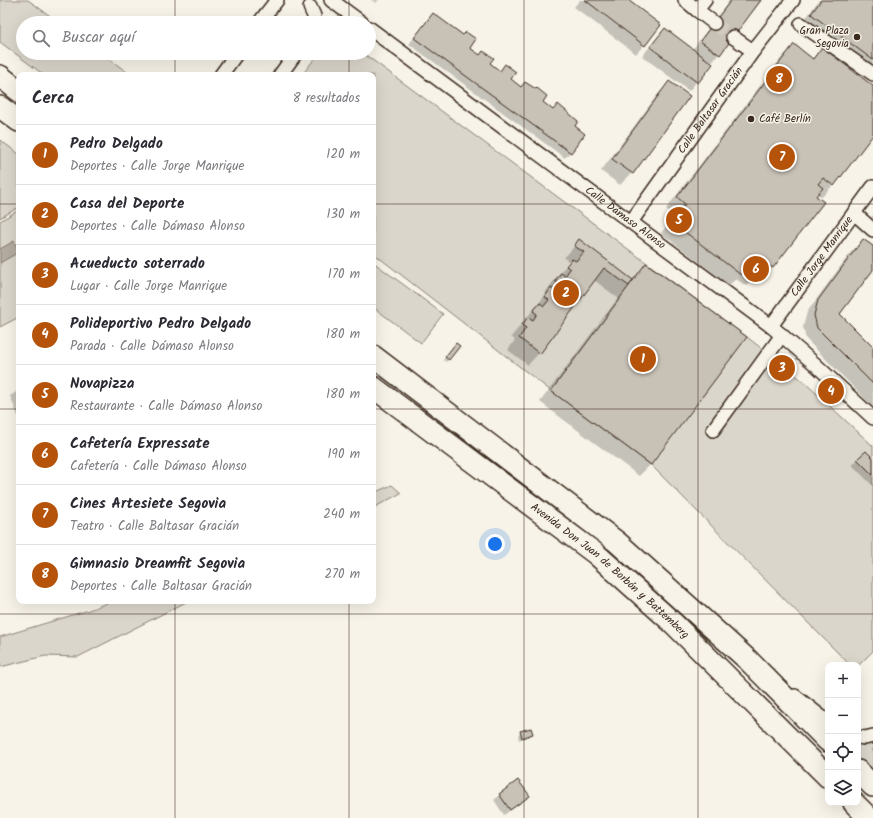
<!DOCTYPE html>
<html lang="es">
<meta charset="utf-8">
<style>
body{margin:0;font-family:Kalam,sans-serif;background:#f2f2f3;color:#2b2b33}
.controls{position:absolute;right:12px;bottom:12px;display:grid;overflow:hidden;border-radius:8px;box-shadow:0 4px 16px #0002}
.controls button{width:36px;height:36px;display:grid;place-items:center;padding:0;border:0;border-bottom:1px solid #e1e1e2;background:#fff;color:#2b2b33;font:20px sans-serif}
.you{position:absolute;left:495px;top:544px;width:14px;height:14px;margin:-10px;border:3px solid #fff;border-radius:50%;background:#1a73e8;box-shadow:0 0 0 6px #1a73e833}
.badge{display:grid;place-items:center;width:26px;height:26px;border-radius:50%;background:#b45309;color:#fff;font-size:13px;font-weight:700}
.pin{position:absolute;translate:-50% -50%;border:2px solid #fff;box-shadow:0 1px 4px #0006}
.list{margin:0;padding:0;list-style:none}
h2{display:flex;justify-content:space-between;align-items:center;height:52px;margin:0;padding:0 16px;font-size:17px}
h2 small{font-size:13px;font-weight:400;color:#7c7c81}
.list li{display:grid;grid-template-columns:26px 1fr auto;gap:12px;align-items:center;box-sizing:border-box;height:60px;padding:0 16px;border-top:1px solid #e1e1e2}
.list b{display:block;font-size:15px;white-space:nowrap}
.list p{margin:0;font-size:13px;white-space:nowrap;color:#7c7c81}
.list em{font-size:13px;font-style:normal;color:#7c7c81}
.icon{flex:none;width:22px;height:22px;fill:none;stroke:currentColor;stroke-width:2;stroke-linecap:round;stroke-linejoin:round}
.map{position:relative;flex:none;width:873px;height:818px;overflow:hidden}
.search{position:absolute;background:#fff;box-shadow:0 4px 16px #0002;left:16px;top:16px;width:360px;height:44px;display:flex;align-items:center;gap:10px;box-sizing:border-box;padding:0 14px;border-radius:22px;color:#7c7c81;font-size:15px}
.panel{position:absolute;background:#fff;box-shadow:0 4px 16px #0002;left:16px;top:72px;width:360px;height:532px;border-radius:8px}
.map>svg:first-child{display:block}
</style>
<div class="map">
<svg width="873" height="818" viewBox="0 0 873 818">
<rect width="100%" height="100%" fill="#f7f3e8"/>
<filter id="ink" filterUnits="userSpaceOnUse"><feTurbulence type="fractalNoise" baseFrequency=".025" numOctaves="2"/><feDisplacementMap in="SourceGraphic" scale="8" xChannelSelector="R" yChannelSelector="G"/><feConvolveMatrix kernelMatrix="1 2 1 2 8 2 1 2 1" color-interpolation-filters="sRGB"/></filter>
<g filter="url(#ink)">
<g fill="#dbd6cb" stroke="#8b8074">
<polygon points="0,0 28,0 60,23 23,23 23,53 101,53 131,75 44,75 0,42"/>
<polygon points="319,53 363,53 747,337 803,381 873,446 873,651 858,666 850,665 651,465 551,391 373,253 373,75 302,75"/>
<polygon points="0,140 19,154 19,207 0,218"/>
<polygon points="19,210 19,317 0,327 0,221"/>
<polygon points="373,262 443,314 421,343 373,307"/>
<polygon points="392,485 401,493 373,508 373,493"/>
<polygon points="112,601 188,601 78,657 45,656 0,667 0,637 89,610"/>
<polygon points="858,744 873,744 873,775 858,760"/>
</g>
<polygon fill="#b4aca0" stroke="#84786c" points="14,241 19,252 0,263 0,249"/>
<g fill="#0003">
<polygon points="371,0 379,0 376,3"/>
<polygon points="580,0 626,0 644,45 636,54 574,7"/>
<polygon points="730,0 762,0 689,91 642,56 665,29 692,50"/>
<polygon points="819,0 873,0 873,79 800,26"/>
<polygon points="433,14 468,48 541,103 570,152 565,158 409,44"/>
<polygon points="794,46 812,59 822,48 873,87 873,133 833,185 822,197 817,194 815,196 822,202 772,268 760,279 757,276 746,286 736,279 729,285 661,233 675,216 666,209 782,57"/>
<polygon points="670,82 632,173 620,185 601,171 658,94"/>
<polygon points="873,215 873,223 869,220"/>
<polygon points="580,240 632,280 646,264 651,464 639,476 540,402 618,298 594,280 539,353 528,365 508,350 515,340 511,337 546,294 545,293 561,271 570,262 564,258"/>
<polygon points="863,240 873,248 873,268 839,314 873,349 873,407 806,339 803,327 807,312 851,252"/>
<polygon points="454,347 448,359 446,362 443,360"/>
<polygon points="19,390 19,416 18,416 10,396"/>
<polygon points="866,452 873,460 873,486 852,465"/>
<polygon points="530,729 532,734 519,740 518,735"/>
<polygon points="518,781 529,796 504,815 494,800"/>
</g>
<g fill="#c8c1b6" stroke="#3b2a1e">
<polygon points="585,0 628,0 661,25 645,46"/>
<polygon points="731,0 761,0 720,55 700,41"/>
<polygon points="821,0 873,0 873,60 811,14"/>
<polygon points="433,13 463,35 466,32 476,39 470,48 480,55 483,51 494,58 490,63 500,71 505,64 516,72 511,79 521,87 525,82 536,89 537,88 547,96 543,102 553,110 558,104 578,121 575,126 585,134 571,153 414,38"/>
<polygon points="665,28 713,64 698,83 650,47"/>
<polygon points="794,44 813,59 822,47 873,86 873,135 834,186 823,178 818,184 823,188 816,196 824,202 773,268 767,264 758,276 747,267 741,275 672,222 685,204 677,197"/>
<polygon points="669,81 690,96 633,174 612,159"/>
<polygon points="579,239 633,280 629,286 604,268 540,354 519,338 526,328 522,325 528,317 533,320 537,314 533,311 540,303 544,306 549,300 545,297 551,288 554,290 559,284 555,281 561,273 565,276 570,269 566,266 572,259 576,261 584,252 574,246"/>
<polygon points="863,239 873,246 873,270 840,314 873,347 873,384 817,328 814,315 818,300"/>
<polygon points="646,263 747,337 651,465 551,391"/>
<polygon points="456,343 460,346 449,360 445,357"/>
<polygon points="866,451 873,458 873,475 857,459"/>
<polygon points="531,728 533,734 522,738 520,731"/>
<polygon points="518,780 530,796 510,810 499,794"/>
</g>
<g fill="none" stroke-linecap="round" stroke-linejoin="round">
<polyline stroke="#d1cbc0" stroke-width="13" stroke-dasharray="13 6" stroke-linecap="butt" points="714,23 733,37"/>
<g stroke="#3b2a1e" stroke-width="16">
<g id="street">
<polyline points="331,0 362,23"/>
<polyline points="685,0 697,10 705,0"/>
<polyline points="310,7 314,16 314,23"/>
<polyline points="697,10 714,23"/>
<polyline points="259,23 277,0"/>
<polyline points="801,24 873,74"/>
<path id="s1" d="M369,28l402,298 45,39 57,53"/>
<polyline points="733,37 753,51"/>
<polyline points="221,75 237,53"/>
<polyline points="280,75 296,53"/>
<polyline points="854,213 873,230"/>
<path id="s2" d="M631,222l122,-171 40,-51"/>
<path id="s3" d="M771,326l102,-139"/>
<polyline points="713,430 782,335"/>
<polyline points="795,696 828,722"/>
<polyline points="858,737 865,738 873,736"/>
</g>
</g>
<g stroke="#3b2a1e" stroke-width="24">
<g id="primary">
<polyline points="0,76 19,91"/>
<polyline points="0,107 19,121"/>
<polyline points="373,356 617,542 748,660 828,741"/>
<path id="s4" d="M373,387l223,167 77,69 155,154"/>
<polyline points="858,771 873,786"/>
<polyline points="854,803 869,818"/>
</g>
</g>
<use href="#street" stroke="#f7f3e8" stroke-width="13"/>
<use href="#primary" stroke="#f7f3e8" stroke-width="21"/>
</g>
</g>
<path fill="none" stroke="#3b2a1e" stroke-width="1" stroke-opacity="0.55" d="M175,0v23M349,0v23M524,0v818M698,0v818M175,53v22M349,53v22M0,204h19M373,204h500M0,409h19M373,409h500M175,601v217M349,601v217M0,614h873"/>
<g fill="#3b2a1e" stroke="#f7f3e8" stroke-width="1.5">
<circle cx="857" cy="37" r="4"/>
<circle cx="751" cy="119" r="4"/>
</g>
<g text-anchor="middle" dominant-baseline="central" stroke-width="3" stroke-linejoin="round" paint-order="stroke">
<g font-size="11" fill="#3b2a1e" stroke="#f7f3e8" text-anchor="end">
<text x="849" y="31">Gran Plaza<tspan x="849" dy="13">Segovia</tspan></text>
<text x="759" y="119" text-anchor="start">Café Berlín</text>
</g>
<g font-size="11" fill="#3b2a1e" stroke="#f7f3e8">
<text stroke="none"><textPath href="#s2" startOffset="137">Calle Baltasar Gracián</textPath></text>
<text stroke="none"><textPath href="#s1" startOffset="319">Calle Dámaso Alonso</textPath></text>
<text stroke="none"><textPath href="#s3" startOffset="86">Calle Jorge Manrique</textPath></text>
<text stroke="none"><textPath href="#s4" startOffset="300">Avenida Don Juan de Borbón y Battemberg</textPath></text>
</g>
</g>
</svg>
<div class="controls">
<button>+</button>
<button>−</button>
<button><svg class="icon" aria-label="locate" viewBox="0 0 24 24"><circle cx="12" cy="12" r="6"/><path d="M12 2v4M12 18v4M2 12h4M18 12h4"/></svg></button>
<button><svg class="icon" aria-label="layers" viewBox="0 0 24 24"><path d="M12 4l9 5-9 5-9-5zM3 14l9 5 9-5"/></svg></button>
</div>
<div class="you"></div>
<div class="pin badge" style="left:643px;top:359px">1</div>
<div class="pin badge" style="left:566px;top:293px">2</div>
<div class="pin badge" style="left:782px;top:368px">3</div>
<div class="pin badge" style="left:831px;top:391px">4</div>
<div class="pin badge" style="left:679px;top:220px">5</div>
<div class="pin badge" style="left:756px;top:269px">6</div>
<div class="pin badge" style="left:782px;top:157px">7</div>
<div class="pin badge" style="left:779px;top:79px">8</div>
<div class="search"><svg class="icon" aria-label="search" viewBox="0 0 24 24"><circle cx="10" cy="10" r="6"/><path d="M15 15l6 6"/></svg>Buscar aquí</div>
<section class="panel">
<h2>Cerca<small>8 resultados</small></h2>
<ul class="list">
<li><span class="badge">1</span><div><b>Pedro Delgado</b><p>Deportes · Calle Jorge Manrique</p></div><em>120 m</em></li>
<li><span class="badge">2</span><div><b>Casa del Deporte</b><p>Deportes · Calle Dámaso Alonso</p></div><em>130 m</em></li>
<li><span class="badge">3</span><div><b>Acueducto soterrado</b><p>Lugar · Calle Jorge Manrique</p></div><em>170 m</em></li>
<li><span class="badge">4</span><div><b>Polideportivo Pedro Delgado</b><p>Parada · Calle Dámaso Alonso</p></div><em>180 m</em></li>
<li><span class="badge">5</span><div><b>Novapizza</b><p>Restaurante · Calle Dámaso Alonso</p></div><em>180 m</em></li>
<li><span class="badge">6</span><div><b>Cafetería Expressate</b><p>Cafetería · Calle Dámaso Alonso</p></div><em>190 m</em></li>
<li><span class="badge">7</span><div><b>Cines Artesiete Segovia</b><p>Teatro · Calle Baltasar Gracián</p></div><em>240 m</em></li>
<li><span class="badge">8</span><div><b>Gimnasio Dreamfit Segovia</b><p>Deportes · Calle Baltasar Gracián</p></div><em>270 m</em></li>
</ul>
</section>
</div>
